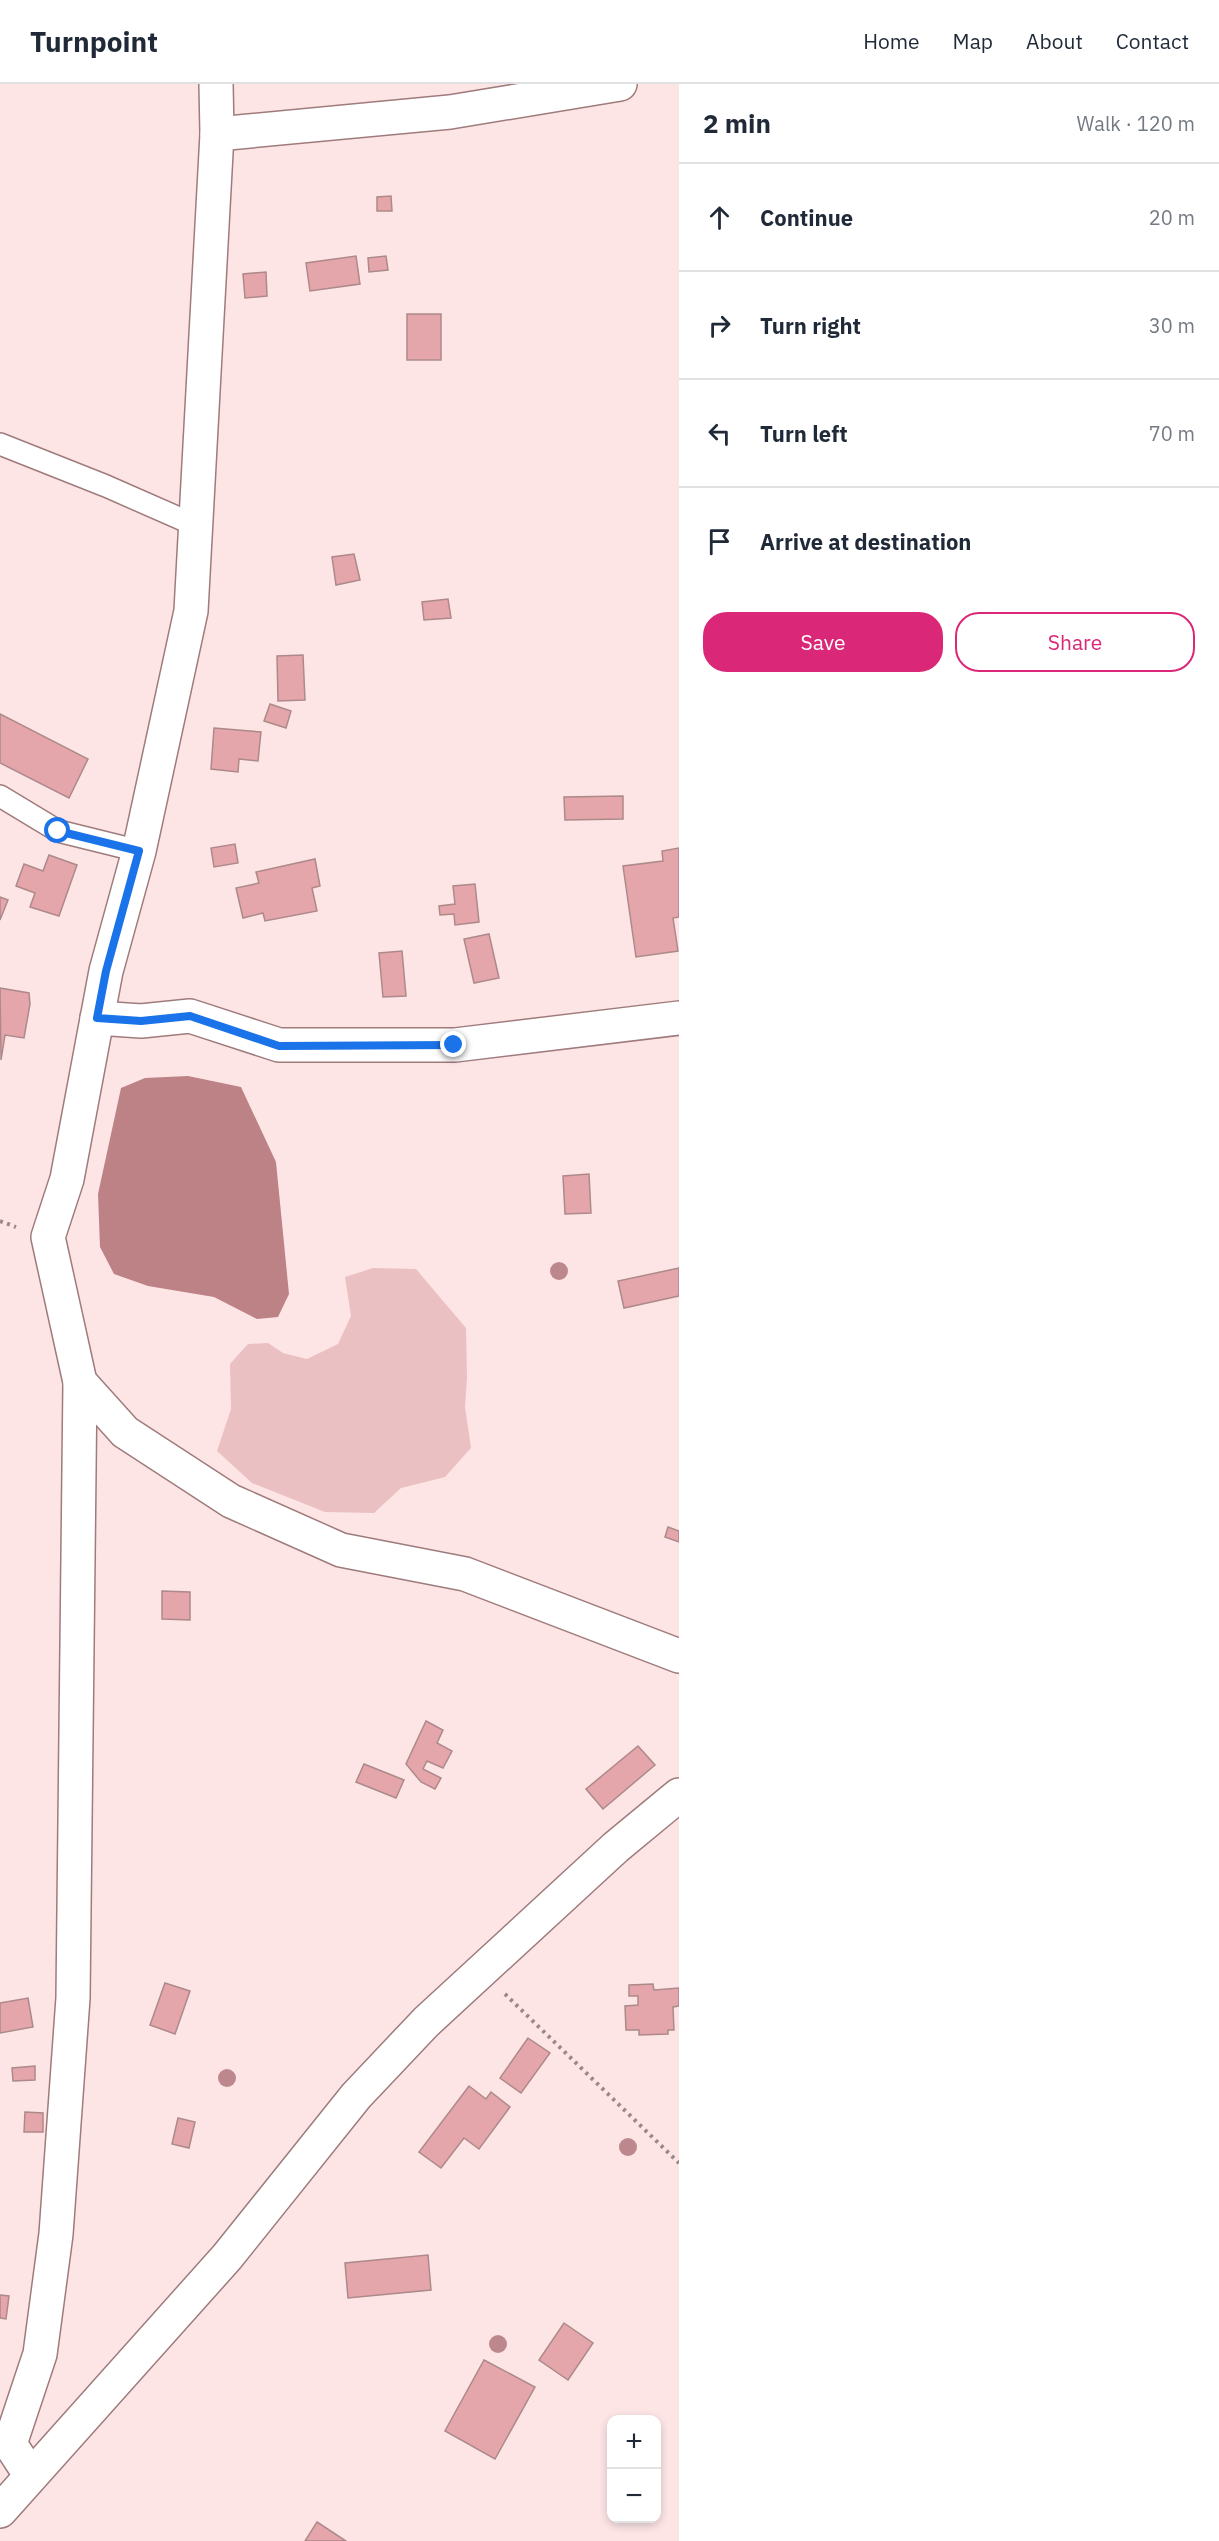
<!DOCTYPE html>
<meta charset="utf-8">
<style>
body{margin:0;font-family:"IBM Plex Sans",sans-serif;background:#f2f2f3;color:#1f2937}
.controls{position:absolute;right:18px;bottom:18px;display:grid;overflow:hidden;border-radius:12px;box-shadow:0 3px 9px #0003}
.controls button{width:54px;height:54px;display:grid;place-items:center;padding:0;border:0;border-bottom:2px solid #e0e1e3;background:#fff;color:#1f2937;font:30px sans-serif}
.stop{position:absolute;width:18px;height:18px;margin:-14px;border:4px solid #1a73e8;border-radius:50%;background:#fff}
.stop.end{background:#1a73e8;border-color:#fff;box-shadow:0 2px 6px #0008}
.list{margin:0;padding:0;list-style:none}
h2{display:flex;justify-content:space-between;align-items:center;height:78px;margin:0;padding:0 24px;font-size:26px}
h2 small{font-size:20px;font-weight:400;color:#747a83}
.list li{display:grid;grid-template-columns:39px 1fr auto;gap:18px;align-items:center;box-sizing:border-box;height:108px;padding:0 24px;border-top:2px solid #e0e1e3}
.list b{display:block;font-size:22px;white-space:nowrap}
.list em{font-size:20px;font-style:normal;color:#747a83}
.actions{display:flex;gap:12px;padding:18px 24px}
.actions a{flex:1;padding:14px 0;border:2px solid #db2777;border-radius:24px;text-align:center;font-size:21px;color:#db2777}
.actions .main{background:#db2777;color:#fff}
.icon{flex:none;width:33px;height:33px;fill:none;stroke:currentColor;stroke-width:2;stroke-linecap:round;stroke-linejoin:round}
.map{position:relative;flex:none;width:679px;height:2457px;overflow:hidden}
header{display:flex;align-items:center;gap:36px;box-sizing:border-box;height:84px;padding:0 30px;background:#fff;border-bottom:2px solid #e0e1e3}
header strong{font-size:28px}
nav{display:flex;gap:33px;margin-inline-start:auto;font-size:21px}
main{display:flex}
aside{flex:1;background:#fff}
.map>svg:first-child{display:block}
</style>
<header>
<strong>Turnpoint</strong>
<nav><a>Home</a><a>Map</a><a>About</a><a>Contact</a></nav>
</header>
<main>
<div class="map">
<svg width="679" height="2457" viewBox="0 0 679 2457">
<rect width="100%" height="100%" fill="#fde5e6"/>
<polygon fill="#eac0c2" points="373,1184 416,1185 466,1244 467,1294 465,1323 471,1364 445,1393 401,1404 374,1429 325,1428 252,1399 217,1367 231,1325 230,1280 248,1260 268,1259 283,1269 307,1275 338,1260 351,1232 345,1193"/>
<polygon fill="#bd8285" points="188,992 241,1003 276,1078 289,1210 278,1233 257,1235 214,1213 148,1202 114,1190 100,1163 98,1110 121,1004 145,994"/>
<g fill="#e4a6aa" stroke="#ad898a" stroke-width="1.5">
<polygon points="391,112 392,127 377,127 377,113"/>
<polygon points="356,172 360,200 310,207 306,179"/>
<polygon points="386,172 388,186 369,188 368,174"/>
<polygon points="266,188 267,212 245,214 243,190"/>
<rect x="407" y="230" width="34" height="46"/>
<polygon points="354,470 360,496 336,501 332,473"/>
<polygon points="448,515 451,534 424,536 422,518"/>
<polygon points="303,571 305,616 278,617 277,572"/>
<polygon points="270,620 291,627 286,644 264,637"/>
<polygon points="0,630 88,675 69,714 0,679"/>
<polygon points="214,644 261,648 258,677 239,675 238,688 211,685"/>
<polygon points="623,712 623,735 565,736 564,713"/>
<polygon points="235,760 238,779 214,783 211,764"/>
<polygon points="679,764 679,833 673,834 678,867 636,873 623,782 663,777 662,767"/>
<polygon points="49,771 77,781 59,832 30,823 35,809 16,802 24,780 43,787"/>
<polygon points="315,775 320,802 312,804 317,827 265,837 263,829 243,834 236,804 259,799 256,788"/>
<polygon points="475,800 479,838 455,841 454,830 440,831 439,822 455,820 453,802"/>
<polygon points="0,813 8,816 0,836"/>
<polygon points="489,850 499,894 474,899 464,855"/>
<polygon points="402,867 406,912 383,913 379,869"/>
<polygon points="0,904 29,909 30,920 24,954 5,951 1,976"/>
<polygon points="589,1090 591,1129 565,1130 563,1092"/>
<polygon points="679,1184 679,1212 624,1224 618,1197"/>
<polygon points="668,1443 679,1447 679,1458 665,1453"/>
<polygon points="162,1507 190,1508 190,1536 162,1535"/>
<polygon points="426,1637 443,1646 437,1659 452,1667 443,1684 427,1677 423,1685 441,1694 435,1705 421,1698 406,1680"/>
<polygon points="638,1662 655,1681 603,1725 586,1705"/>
<polygon points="364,1680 404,1696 396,1714 356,1698"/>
<polygon points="165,1899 190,1907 175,1950 150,1941"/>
<polygon points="653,1900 654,1906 679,1904 679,1922 673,1923 674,1946 668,1946 668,1950 639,1951 639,1946 626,1946 625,1922 638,1921 638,1912 629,1912 629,1901"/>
<polygon points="28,1914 33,1943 0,1949 0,1919"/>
<polygon points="528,1954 550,1969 521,2009 500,1994"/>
<polygon points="35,1982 35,1996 13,1997 12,1984"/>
<polygon points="469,2002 486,2015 491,2008 510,2023 479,2065 464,2054 441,2084 419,2068"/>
<polygon points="25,2028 43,2029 43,2048 24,2048"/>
<polygon points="178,2034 195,2038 189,2064 172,2060"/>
<polygon points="428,2171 431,2206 348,2214 345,2179"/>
<polygon points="0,2211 9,2212 6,2235 0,2234"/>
<polygon points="564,2239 593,2259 568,2296 539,2276"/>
<polygon points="484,2276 535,2303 495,2375 445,2347"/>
<polygon points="317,2438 346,2457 305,2457"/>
</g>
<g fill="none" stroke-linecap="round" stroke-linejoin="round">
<g stroke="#9f7b7c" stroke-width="24">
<g id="service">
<polyline points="0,360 106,402 197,442"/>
<polyline points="0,712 58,747 139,767"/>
</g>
</g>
<g stroke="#9f7b7c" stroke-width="36">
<g id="minor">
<polyline points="217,50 450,28 620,0"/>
<polyline points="97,934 141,937 190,932 279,961 455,961 679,934"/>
<polyline points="80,1298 125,1348 231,1417 341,1466 465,1490 679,1572"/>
<polyline points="31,2392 10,2360 40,2270 56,2150 73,1914 80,1298 48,1153 67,1095 106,887 139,767 191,527 217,50 216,0"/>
<polyline points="0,2427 227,2173 356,2012 426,1938 616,1763 679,1711"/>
</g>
</g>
<g stroke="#9a8787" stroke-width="4" stroke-dasharray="3 4.5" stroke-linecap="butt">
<polyline points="0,1137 16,1143"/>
<polyline points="505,1910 679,2079"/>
</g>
<use href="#service" stroke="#fff" stroke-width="21"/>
<use href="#minor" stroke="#fff" stroke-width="33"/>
</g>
<g fill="#bc888d">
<circle cx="559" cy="1187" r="9"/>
<circle cx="227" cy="1994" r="9"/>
<circle cx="628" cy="2063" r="9"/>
<circle cx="498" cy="2260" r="9"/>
</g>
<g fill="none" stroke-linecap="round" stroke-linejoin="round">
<polyline stroke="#1a73e8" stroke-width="8" points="58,747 139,767 106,887 97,934 141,937 190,932 279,962 454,961"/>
</g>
</svg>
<div class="controls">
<button>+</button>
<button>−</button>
</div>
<div class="stop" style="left:58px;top:747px"></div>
<div class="stop end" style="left:454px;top:961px"></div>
</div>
<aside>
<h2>2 min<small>Walk · 120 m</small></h2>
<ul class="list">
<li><svg class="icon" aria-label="ahead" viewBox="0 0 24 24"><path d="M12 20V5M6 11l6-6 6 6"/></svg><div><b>Continue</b></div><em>20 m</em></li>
<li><svg class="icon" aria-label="right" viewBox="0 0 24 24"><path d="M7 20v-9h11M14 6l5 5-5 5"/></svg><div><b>Turn right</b></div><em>30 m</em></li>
<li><svg class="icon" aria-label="left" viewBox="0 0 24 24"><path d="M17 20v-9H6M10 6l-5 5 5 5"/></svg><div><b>Turn left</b></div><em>70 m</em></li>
<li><svg class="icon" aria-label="arrive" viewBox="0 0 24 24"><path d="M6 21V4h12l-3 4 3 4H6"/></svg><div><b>Arrive at destination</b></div></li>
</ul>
<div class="actions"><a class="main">Save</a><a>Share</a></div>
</aside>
</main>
